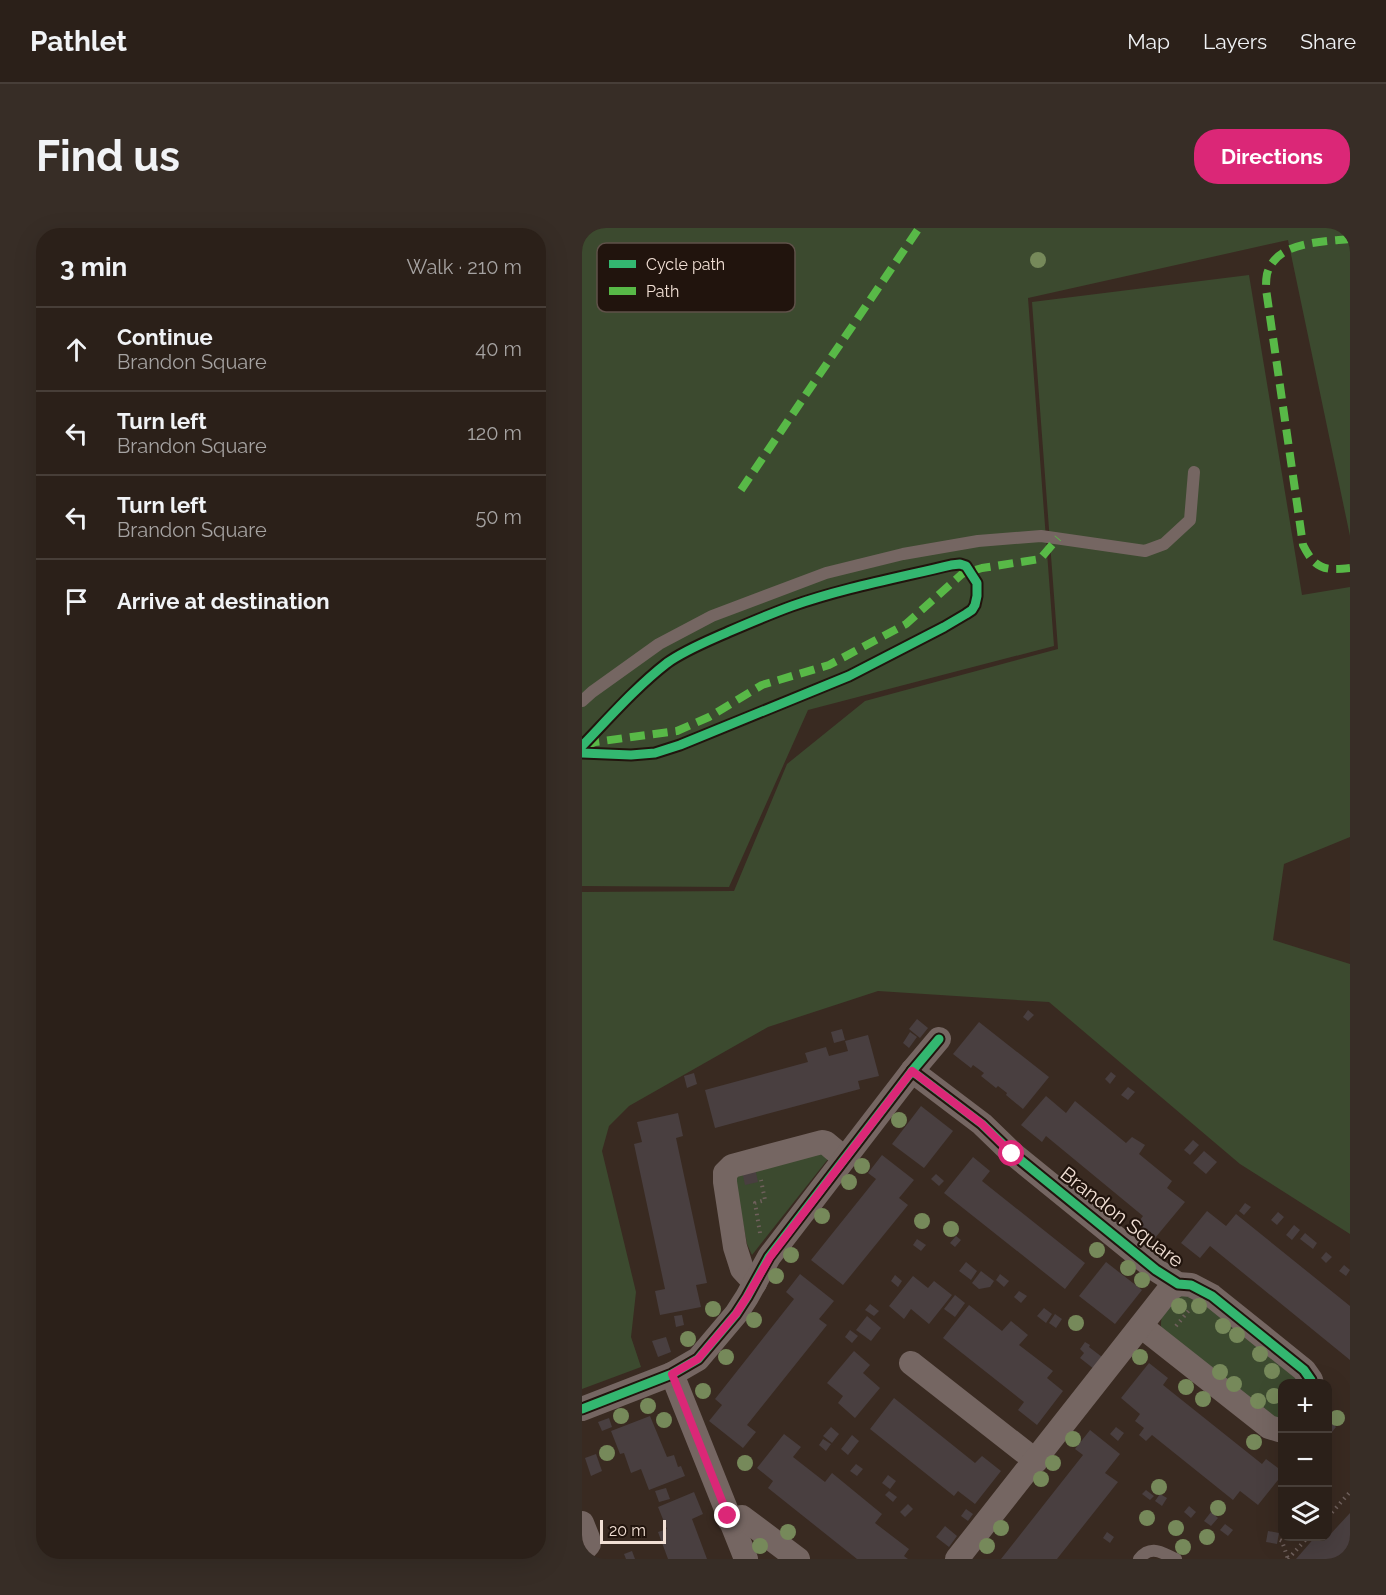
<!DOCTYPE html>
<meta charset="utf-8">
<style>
body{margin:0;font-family:Raleway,sans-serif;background:#372d26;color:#f1f3f6}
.controls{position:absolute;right:18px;bottom:18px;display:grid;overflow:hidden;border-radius:12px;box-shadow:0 6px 24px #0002}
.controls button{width:54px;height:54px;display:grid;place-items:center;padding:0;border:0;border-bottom:2px solid #473e38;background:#2b2019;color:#f1f3f6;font:30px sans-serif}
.scale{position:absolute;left:18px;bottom:15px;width:66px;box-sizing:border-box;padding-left:6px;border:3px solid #f1dfd4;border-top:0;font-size:16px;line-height:21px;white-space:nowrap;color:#f1dfd4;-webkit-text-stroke:4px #21140d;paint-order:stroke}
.stop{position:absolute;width:18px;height:18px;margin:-14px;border:4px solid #db2777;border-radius:50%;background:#fff}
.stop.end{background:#db2777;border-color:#fff;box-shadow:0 2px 6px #0008}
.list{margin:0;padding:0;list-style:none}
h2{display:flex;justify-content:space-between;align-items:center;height:78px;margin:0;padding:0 24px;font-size:26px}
h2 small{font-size:20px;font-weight:400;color:#a6a3a2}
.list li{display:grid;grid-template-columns:39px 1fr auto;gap:18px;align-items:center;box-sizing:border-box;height:84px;padding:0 24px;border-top:2px solid #473e38}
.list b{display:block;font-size:22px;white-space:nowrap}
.list p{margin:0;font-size:20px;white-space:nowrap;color:#a6a3a2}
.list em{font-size:20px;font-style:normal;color:#a6a3a2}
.icon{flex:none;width:33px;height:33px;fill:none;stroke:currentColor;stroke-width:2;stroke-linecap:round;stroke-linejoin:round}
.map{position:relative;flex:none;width:768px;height:1331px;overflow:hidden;border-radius:24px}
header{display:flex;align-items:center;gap:36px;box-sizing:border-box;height:84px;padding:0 30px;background:#2b2019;border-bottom:2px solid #473e38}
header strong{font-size:28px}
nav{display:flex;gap:33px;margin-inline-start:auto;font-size:21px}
.intro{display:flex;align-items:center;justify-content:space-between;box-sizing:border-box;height:144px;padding:0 36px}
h1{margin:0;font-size:42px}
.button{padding:15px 27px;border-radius:24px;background:#db2777;color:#fff;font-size:21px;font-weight:700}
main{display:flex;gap:36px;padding:0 36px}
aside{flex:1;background:#2b2019;border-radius:24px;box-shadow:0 6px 24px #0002}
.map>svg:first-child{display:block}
</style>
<header>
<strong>Pathlet</strong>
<nav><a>Map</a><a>Layers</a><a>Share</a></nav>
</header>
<div class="intro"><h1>Find us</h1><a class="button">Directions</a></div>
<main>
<aside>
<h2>3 min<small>Walk · 210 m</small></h2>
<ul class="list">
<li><svg class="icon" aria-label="ahead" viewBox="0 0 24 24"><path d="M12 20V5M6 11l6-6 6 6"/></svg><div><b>Continue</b><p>Brandon Square</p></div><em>40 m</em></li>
<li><svg class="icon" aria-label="left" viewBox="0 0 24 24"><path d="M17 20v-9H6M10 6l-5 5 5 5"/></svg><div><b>Turn left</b><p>Brandon Square</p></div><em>120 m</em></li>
<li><svg class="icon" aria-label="left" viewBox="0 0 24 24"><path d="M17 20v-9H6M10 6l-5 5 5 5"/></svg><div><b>Turn left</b><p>Brandon Square</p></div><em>50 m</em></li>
<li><svg class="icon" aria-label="arrive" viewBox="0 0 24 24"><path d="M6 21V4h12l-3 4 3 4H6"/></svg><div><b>Arrive at destination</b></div></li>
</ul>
</aside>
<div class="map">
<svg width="768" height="1331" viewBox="0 0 768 1331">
<rect width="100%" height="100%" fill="#392a21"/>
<g fill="#3c4a2f">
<polygon points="0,0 768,0 768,308 706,12 446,70 472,418 226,482 147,659 0,658"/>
<polygon points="667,47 720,367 768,359 768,609 702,636 691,712 768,736 768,1006 658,936 467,774 296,763 186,799 47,878 27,898 20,923 54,1064 49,1109 59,1139 0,1161 0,664 152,663 205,536 283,473 476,421 450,74"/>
<polygon points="233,921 246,931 170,1027 165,1016 152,947"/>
<path d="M599,1066l15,2 106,87 -20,1v34l-5,1 -115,-88c-5,-17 8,-26 19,-37z"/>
</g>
<g fill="#493f40">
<polygon points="446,782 452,787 446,793 441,789"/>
<polygon points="335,791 346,800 338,810 327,801"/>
<polygon points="397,794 467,849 441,881 424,867 425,865 416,858 414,860 399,848 402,845 391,837 389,840 371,826"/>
<polygon points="260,801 263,812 252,815 249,804"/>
<polygon points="328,804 335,809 327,820 321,815"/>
<polygon points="286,807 297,848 276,853 278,861 133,900 123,862 226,834 223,825 244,819 247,828 266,823 263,813"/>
<polygon points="529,844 534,848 528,856 523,851"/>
<polygon points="112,845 115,856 105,860 102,848"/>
<polygon points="546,859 553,864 546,872 539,867"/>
<polygon points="464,868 484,885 493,873 544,915 550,909 563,917 557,926 590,953 585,960 603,974 573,1010 555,996 561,988 464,908 460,914 439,897"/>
<polygon points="339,878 371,903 342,940 310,916"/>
<polygon points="96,885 101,908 94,910 125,1055 114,1057 119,1079 78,1087 73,1063 83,1061 52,916 60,914 55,894"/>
<polygon points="611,912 617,917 608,927 602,922"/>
<polygon points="622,923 635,934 624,946 611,935"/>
<polygon points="300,927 332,952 317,970 326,977 261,1057 229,1032 294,951 286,945"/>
<polygon points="391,929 408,943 400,953 503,1035 483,1061 362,965"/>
<polygon points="173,940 176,954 163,957 160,943"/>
<polygon points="354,946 362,953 357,958 349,951"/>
<polygon points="663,975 669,979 662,987 657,983"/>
<polygon points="625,983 644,998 654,986 768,1078 768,1132 628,1018 618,1030 599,1015"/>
<polygon points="696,984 702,989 695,997 689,992"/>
<polygon points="712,997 718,1002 710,1012 704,1007"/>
<polygon points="723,1005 735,1015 731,1021 718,1011"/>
<polygon points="374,1008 379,1012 373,1019 368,1015"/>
<polygon points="335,1011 344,1017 339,1023 331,1017"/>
<polygon points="744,1024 750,1029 744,1035 739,1030"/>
<polygon points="384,1034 395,1043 389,1052 377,1043"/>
<polygon points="524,1034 560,1062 533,1096 497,1068"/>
<polygon points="762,1037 768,1042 764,1048 757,1043"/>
<polygon points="399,1043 412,1053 408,1059 397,1061 390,1055"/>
<polygon points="218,1046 252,1073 237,1091 245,1097 165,1197 174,1204 161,1220 127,1193 140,1177 133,1171 212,1071 204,1064"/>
<polygon points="418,1046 427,1053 422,1059 414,1052"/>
<polygon points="313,1047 320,1053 316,1059 309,1053"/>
<polygon points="331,1048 346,1060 352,1053 370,1067 347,1096 329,1081 322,1091 307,1078"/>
<polygon points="437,1063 445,1068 439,1075 432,1069"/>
<polygon points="373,1067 383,1075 373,1089 362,1081"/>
<polygon points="288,1076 297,1083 292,1088 283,1082"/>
<polygon points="387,1077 420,1103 429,1093 446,1107 437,1117 471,1143 465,1150 481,1163 455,1197 436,1182 442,1174 361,1110"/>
<polygon points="462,1080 470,1086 464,1095 455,1088"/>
<polygon points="473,1086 480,1091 474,1100 467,1095"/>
<polygon points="100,1087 102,1097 94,1099 92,1088"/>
<polygon points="285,1088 299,1100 289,1113 274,1102"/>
<polygon points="268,1102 276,1108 270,1115 263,1109"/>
<polygon points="84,1109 89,1124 76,1129 70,1113"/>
<polygon points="503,1114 508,1117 507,1119 520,1129 512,1141 498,1130 502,1125 498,1121"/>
<polygon points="272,1123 288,1137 281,1145 298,1160 273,1190 256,1175 261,1168 245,1155"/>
<polygon points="567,1135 586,1150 581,1157 680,1236 684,1231 700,1243 700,1247 676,1277 658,1263 651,1272 570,1207 564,1213 557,1207 562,1200 553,1193 558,1186 539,1170"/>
<polygon points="312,1170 393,1235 400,1228 419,1243 393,1276 376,1263 372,1268 288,1201"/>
<polygon points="68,1188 85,1229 92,1227 96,1239 99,1238 103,1248 67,1262 59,1241 49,1245 42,1225 38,1226 29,1203"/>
<polygon points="27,1190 30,1199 20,1203 16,1194"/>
<polygon points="746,1191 754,1199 746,1209"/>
<polygon points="249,1199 257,1206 250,1215 241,1208"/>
<polygon points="534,1199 542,1205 536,1213 528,1206"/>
<polygon points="508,1202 538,1226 523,1245 536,1254 475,1331 419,1331 501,1227 493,1221"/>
<polygon points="202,1206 219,1219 211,1229 243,1254 250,1245 300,1286 293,1295 327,1321 322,1328 326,1331 275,1331 186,1260 191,1253 175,1240"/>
<polygon points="270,1207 277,1213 266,1227 259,1221"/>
<polygon points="241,1211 249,1216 244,1223 237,1217"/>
<polygon points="14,1226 20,1243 9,1248 3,1230"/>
<polygon points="274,1236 281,1241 275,1248 268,1243"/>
<polygon points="306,1247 314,1253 308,1261 300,1255"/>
<polygon points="84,1260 88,1271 77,1274 73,1263"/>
<polygon points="564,1262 572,1268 568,1272 560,1266"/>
<polygon points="307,1263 315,1269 311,1274 303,1267"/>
<polygon points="112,1264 121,1286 110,1291 125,1331 86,1331 76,1304 85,1301 76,1279"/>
<polygon points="578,1266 585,1270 580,1278 573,1273"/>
<polygon points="326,1276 331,1281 323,1289 318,1284"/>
<polygon points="607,1278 614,1284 609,1290 602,1284"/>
<polygon points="384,1281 391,1286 386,1293 379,1288"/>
<polygon points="629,1284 636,1290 629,1298 622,1293"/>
<polygon points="768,1285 768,1331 714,1331 734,1308 740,1308 743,1312"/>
<polygon points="643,1296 651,1302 646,1308 638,1302"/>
<polygon points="363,1298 375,1308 367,1319 354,1309"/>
<polygon points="686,1303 697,1305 695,1316 684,1314"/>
<polygon points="525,1304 532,1309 528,1315 521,1310"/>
<polygon points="50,1323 53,1331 44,1331 42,1326"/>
</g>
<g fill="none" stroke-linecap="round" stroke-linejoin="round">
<g stroke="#6f605c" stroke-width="4" stroke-dasharray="1.5 4.5" stroke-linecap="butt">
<polyline points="178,1005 173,975 183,972 179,952"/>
<polyline points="594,1098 608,1081"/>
<polyline points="746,1289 768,1264"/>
<polyline points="698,1312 700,1313 706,1331"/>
<polyline points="706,1331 727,1308"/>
</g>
<g stroke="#756662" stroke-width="12">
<polyline points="0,473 10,464 77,416 130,388 244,345 321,326 396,313 459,308 563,323 582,316 608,292 612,244"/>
<path d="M557,1331c12,-15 23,-6 37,0"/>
</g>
<g stroke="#756662" stroke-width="24">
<polyline points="330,843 400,896 430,925 574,1042 596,1056 609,1057 630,1068 722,1142 729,1152 730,1156"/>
<polyline points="173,1055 160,1041 153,1019 143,954 143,945 150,938 240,914 244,915 262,930"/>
<polyline points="559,1098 687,1199 697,1202 700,1201"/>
<polyline points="329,1135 454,1233"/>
<polyline points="90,1146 164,1331"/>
<polyline points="0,1181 90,1146 116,1131 154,1086 165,1069 187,1029 330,843 357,811"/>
<polyline points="147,1292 160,1289 216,1331"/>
<polyline points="0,1295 6,1310 7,1316 0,1324"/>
<polyline points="375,1331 586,1063 596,1056"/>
</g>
<g stroke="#58b947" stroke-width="8" stroke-dasharray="15 8" stroke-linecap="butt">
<path d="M768,11c-27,3 -74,2 -83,35 -1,5 -1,10 -1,15l37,256c12,24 21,26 47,23"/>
<polyline points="159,262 337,0"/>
<polyline points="3,518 13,514 95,503 127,489 180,457 247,437 324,396 380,346 400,340 458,331 476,310"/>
</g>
<g stroke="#21140d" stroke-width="13">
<g id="cycleway">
<path d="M0,518c27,-28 54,-59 85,-83 18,-13 41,-22 61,-31 21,-9 42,-18 64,-26 51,-18 105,-28 159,-41l9,-1 6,2 11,17v13l-2,9 -3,5 -6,4 -22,13 -95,49 -169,69 -25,8 -24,2 -49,-2"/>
<polyline points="330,843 400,896 430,925 574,1042 596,1056 609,1057 630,1068 722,1142 729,1152 730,1156"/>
<polyline points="0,1181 90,1146 116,1131 154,1086 165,1069 187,1029 330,843 357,811"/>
</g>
</g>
<use href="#cycleway" stroke="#33b770" stroke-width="9"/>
</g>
<g fill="#76895a">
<circle cx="456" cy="32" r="8"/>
<circle cx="317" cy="892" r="8"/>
<circle cx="280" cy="938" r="8"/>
<circle cx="267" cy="954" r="8"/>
<circle cx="240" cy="988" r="8"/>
<circle cx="340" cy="993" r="8"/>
<circle cx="369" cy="1001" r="8"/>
<circle cx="515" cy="1022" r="8"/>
<circle cx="209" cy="1027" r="8"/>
<circle cx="546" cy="1040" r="8"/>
<circle cx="194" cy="1048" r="8"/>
<circle cx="560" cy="1052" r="8"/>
<circle cx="597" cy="1078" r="8"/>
<circle cx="617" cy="1078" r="8"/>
<circle cx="131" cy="1081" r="8"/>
<circle cx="172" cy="1092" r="8"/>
<circle cx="494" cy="1095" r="8"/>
<circle cx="641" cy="1098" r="8"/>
<circle cx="655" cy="1107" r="8"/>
<circle cx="106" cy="1111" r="8"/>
<circle cx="678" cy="1126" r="8"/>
<circle cx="144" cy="1129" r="8"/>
<circle cx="558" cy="1129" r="8"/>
<circle cx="690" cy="1143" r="8"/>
<circle cx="638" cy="1144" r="8"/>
<circle cx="652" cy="1156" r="8"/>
<circle cx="604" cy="1159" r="8"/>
<circle cx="121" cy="1163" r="8"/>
<circle cx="692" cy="1168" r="8"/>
<circle cx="621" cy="1171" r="8"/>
<circle cx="676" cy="1173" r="8"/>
<circle cx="66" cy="1178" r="8"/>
<circle cx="39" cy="1188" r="8"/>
<circle cx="755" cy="1190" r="8"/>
<circle cx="82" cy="1192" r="8"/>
<circle cx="491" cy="1211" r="8"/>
<circle cx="672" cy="1214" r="8"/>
<circle cx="25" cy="1225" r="8"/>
<circle cx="163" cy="1235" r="8"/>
<circle cx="471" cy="1235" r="8"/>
<circle cx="459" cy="1251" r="8"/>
<circle cx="577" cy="1259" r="8"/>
<circle cx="636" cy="1280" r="8"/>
<circle cx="565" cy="1290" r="8"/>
<circle cx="419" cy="1300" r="8"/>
<circle cx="594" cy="1300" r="8"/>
<circle cx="206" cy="1304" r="8"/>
<circle cx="625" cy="1309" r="8"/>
<circle cx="178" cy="1318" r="8"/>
<circle cx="405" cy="1318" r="8"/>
<circle cx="601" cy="1319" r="8"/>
</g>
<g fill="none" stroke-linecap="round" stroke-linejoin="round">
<polyline stroke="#db2777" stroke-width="8" points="146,1288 90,1146 116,1131 154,1086 165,1069 188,1029 330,843 400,896 430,926"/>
</g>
<g text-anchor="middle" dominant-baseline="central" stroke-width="4.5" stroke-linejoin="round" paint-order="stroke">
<g font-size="20" fill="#f1dfd4" stroke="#21140d">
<text transform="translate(540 989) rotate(38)">Brandon Square</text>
</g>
</g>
<rect x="15" y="15" width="198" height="69" rx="9" fill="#21140d" stroke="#5f5149" stroke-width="1.5"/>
<rect x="27" y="32" width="27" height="8" fill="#33b770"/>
<rect x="27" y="59" width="27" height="8" fill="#58b947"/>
<g font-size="16" fill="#f1dfd4">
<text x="64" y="42">Cycle path</text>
<text x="64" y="69">Path</text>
</g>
</svg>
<div class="controls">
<button>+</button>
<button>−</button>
<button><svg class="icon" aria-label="layers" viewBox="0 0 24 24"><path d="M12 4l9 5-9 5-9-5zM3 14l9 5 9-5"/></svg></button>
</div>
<div class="scale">20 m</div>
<div class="stop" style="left:430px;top:926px"></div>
<div class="stop end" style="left:146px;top:1288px"></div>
</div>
</main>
